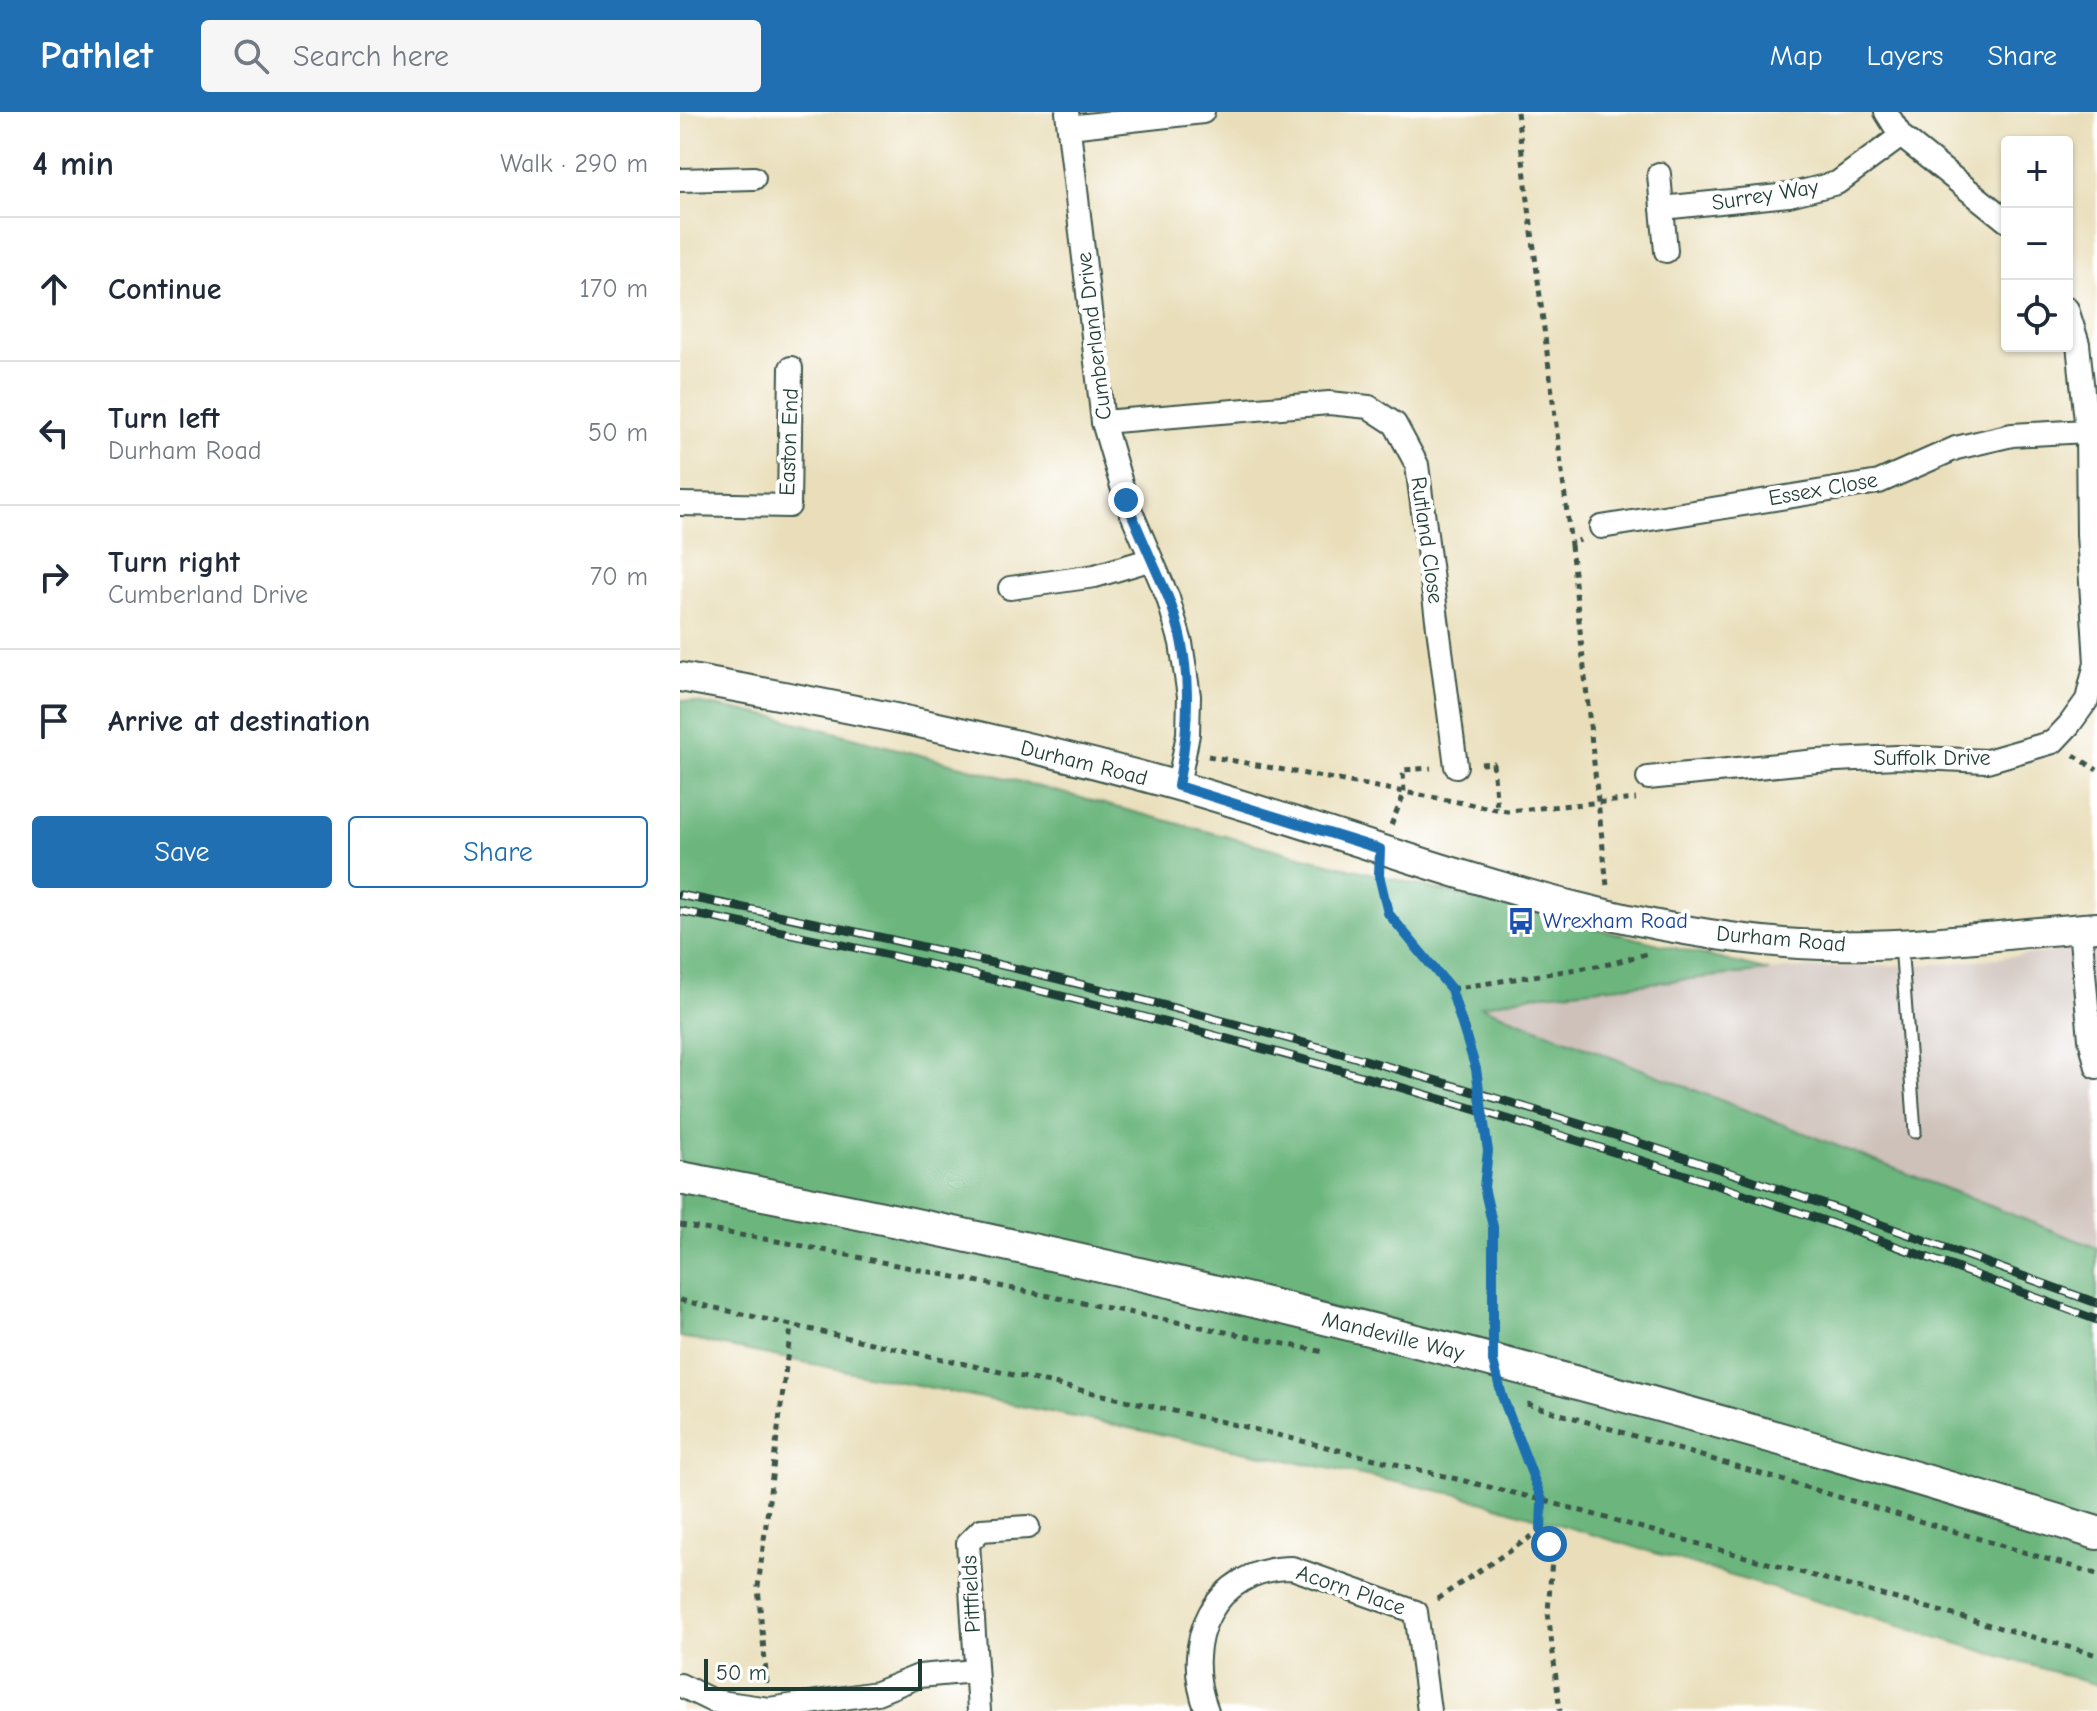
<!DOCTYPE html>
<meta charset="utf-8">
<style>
body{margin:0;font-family:"Comic Neue",sans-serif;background:#f6f6f7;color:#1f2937}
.controls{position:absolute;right:24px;top:24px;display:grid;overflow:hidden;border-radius:8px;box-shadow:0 2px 6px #0004}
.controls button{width:72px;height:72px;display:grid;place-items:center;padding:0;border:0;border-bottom:2px solid #e0e1e3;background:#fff;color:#1f2937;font:40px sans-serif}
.scale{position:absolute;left:24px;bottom:20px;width:218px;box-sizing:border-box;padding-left:8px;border:4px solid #1f3d34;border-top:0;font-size:22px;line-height:28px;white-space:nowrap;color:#1f3d34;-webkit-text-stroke:6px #fff;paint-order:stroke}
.stop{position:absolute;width:24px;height:24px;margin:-18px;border:6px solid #1f6fb2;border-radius:50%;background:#fff}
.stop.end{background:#1f6fb2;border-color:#fff;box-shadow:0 2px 8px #0008}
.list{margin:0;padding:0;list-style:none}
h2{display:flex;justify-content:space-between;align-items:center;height:104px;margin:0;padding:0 32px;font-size:34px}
h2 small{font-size:26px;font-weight:400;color:#747a83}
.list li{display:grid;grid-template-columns:52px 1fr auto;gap:24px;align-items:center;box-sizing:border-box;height:144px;padding:0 32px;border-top:2px solid #e0e1e3}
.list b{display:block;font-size:30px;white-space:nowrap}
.list p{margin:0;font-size:26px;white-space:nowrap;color:#747a83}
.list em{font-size:26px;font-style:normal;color:#747a83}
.actions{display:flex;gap:16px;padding:24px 32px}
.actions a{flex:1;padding:18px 0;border:2px solid #1f6fb2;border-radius:8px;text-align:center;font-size:28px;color:#1f6fb2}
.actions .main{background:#1f6fb2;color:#fff}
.icon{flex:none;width:44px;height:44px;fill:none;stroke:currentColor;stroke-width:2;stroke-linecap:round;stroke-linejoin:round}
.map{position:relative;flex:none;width:1417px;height:1599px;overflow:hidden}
header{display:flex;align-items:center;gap:48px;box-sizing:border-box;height:112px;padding:0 40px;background:#1f6fb2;color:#fff}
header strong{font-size:38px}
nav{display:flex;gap:44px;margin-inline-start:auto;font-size:28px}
.search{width:560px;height:72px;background:#f6f6f7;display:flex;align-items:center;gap:20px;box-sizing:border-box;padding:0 28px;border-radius:8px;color:#747a83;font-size:30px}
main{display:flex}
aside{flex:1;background:#fff}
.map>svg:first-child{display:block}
</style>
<header>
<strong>Pathlet</strong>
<div class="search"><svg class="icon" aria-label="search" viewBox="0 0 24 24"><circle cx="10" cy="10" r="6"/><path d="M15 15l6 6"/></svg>Search here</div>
<nav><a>Map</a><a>Layers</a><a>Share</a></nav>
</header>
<main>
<aside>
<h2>4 min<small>Walk · 290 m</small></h2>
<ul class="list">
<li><svg class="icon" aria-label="ahead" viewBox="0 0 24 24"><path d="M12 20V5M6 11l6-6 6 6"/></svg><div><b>Continue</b></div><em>170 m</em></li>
<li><svg class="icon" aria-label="left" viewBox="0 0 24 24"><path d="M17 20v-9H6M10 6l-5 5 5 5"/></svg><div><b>Turn left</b><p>Durham Road</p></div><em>50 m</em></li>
<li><svg class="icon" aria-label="right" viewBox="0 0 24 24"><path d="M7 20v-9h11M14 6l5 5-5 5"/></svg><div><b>Turn right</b><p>Cumberland Drive</p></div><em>70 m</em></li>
<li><svg class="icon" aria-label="arrive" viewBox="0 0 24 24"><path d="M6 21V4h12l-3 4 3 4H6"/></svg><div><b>Arrive at destination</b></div></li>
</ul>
<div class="actions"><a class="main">Save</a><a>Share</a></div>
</aside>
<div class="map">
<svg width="1417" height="1599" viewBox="0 0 1417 1599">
<rect width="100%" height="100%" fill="#fff"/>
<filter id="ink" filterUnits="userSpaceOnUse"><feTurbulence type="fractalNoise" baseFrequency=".0125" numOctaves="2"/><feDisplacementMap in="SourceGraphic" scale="16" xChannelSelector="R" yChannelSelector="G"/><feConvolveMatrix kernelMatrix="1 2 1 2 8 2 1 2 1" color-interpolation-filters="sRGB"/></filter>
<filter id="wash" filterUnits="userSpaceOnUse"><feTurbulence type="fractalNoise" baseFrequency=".006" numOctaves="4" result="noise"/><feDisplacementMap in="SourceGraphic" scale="32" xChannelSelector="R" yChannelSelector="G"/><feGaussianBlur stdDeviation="1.8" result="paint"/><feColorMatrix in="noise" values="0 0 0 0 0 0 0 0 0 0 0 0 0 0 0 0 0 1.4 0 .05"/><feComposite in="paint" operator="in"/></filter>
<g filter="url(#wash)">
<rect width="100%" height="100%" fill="#e9deb9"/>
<polygon fill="#cec1ba" points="1417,835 1417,1136 799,894 853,883 1108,857 1261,852"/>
<polygon fill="#6cb67e" stroke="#467a59" stroke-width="2" points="0,588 97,605 620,744 1089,859 853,883 801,894 1417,1136 1417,1573 780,1383 0,1225"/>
</g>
<g filter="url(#ink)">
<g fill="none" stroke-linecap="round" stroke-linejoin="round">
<g stroke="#3d5548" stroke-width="15">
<polyline id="service" points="1221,832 1235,1020"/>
</g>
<g stroke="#3d5548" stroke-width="26">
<g id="minor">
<polyline points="387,0 423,310 446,388 488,486 501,531 509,584 508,622 498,674"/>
<polyline points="1206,0 1221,24 1327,109"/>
<polyline points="389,15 523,0"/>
<polyline points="979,62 982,96"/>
<polyline points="0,68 74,66"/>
<polyline points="986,139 982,96 1109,83 1157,71 1221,24"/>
<polyline points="423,310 649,291 689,295 715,312 737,353 776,654"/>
<polyline points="0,392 109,394 111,256"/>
<polyline points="921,415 1199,370 1276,336 1332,323 1407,319"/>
<polyline points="330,476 415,464 469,448"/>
<polyline points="968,666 1137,649 1216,645 1307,649 1373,630 1389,613 1407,588 1416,551 1408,422 1407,319 1398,232 1387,197"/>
<polyline points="1400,816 1410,927 1417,955"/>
<polyline points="0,1573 33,1589 89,1597 197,1581 239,1564 295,1559"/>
<polyline points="299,1599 288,1431 301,1418 348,1415"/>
<path d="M527,1599c-27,-69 6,-143 85,-143l124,44 13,99"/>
</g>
</g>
<g stroke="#3d5548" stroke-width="32">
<path id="tertiary" d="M0,565c167,30 335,63 498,109 205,58 406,144 621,158 100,6 199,-10 298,-17"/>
</g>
<g stroke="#3d5548" stroke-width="36">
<path id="secondary" d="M0,1066c479,90 952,211 1417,355"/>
</g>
<g stroke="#3d5548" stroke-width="5" stroke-dasharray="6 6" stroke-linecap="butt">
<polyline points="837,0 891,433 900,428"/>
<polyline points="891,433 927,774"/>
<polyline points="1394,643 1417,658"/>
<polyline points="528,644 827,699 956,687"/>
<polyline points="801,652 813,651 817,697"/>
<polyline points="711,713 724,682 723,658 751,656"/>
<polyline points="699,765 708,801 771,877 785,914"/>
<polyline points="771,877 929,852 970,841"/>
<polyline points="808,1039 804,1075 813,1115 814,1218"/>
<polyline points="0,1113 108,1131 644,1240"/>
<polyline points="0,1188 565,1315 862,1388 1417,1543"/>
<polyline points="822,1283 862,1388 861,1418 872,1447 868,1500 880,1599"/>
<polyline points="847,1292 1417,1462"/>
<polyline points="757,1487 861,1418"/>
<polyline points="87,1571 78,1475 111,1215"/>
</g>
<use href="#service" stroke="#fff" stroke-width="11"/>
<use href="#minor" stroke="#fff" stroke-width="22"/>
<use href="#tertiary" stroke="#fff" stroke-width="28"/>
<use href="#secondary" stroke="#fff" stroke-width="32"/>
<g stroke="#1f3d34" stroke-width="9">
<g id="rail">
<path d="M0,783c383,76 762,178 1131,305 96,33 191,69 286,103"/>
<path d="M0,799c381,75 756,179 1124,303 98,33 195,70 293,106"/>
</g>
</g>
<use href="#rail" stroke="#fff" stroke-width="6" stroke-dasharray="18" stroke-linecap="butt"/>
<polyline stroke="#3d5548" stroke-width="5" stroke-dasharray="6 6" stroke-linecap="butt" points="785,914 796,957 808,1039"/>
</g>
</g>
<g fill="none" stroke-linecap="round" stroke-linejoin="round" filter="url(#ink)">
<path stroke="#1f6fb2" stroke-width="10" d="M446,388c13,33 28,65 42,97 25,61 22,126 10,189l202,63 -1,26 9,38 63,76 25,80 12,82 -4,36 9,40v134l9,35 40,104 -1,30 8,14"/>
</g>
<defs>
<g id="bus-bare" transform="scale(2.16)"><path d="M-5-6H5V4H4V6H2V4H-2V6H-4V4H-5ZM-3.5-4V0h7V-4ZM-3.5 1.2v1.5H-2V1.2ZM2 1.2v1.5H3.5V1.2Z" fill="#1a4fb4" stroke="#fff" stroke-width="2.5" paint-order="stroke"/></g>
</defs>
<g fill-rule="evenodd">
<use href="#bus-bare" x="841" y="809"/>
</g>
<g text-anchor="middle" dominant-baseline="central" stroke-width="8" stroke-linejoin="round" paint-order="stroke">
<g font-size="22" fill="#1f3d34" stroke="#fff">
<text transform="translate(1085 83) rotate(-9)">Surrey Way</text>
<text transform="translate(414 224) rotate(-97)">Cumberland Drive</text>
<text transform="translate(109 330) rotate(-88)">Easton End</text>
<text transform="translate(1143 377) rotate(-10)">Essex Close</text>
<text transform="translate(747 428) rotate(82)">Rutland Close</text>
<text x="1252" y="646">Suffolk Drive</text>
<text transform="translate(404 651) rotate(14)">Durham Road</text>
<text transform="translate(1101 827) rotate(5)">Durham Road</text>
<text transform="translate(713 1224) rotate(14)">Mandeville Way</text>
<text transform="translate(671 1478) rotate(19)">Acorn Place</text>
<text transform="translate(291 1482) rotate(-93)">Pittfields</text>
</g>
<g font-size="22" fill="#164399" stroke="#fff" text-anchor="start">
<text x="863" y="809">Wrexham Road</text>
</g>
</g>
</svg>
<div class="controls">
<button>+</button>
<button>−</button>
<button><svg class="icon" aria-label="locate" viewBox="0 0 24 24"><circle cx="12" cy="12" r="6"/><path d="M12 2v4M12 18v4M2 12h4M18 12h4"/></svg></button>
</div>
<div class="scale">50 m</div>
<div class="stop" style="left:869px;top:1432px"></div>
<div class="stop end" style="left:446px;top:388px"></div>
</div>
</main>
